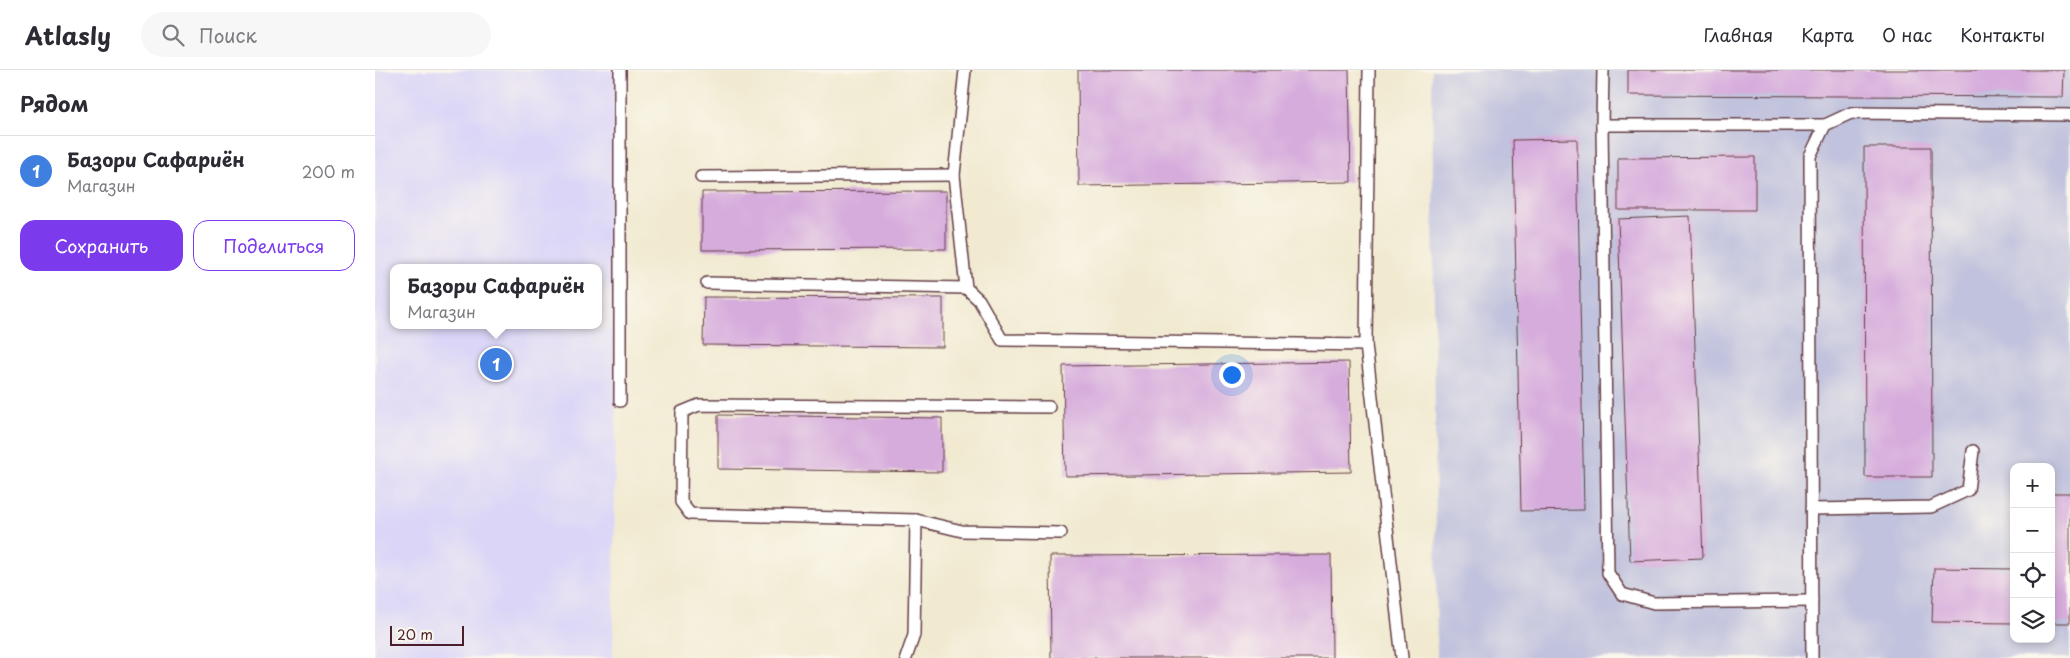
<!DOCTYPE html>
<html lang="ru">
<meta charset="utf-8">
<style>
body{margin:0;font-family:"Playpen Sans",sans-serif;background:#f7f7f7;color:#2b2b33}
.controls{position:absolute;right:15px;bottom:15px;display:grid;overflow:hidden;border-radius:10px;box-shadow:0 2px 8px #0003}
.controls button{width:45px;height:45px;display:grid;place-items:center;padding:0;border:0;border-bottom:1px solid #e1e1e2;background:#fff;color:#2b2b33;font:25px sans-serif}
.scale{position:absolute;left:15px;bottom:12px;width:74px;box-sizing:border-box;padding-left:5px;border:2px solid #4a1f2b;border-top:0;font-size:14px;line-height:18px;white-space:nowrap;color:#4a1f2b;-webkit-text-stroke:4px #fbf7ec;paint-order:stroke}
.you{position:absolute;left:856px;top:304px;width:18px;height:18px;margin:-12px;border:4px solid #fff;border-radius:50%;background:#1a73e8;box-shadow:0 0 0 8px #1a73e833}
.badge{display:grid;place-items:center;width:32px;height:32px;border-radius:50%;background:#7c3aed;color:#fff;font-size:16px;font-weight:700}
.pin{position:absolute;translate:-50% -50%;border:2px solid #fff;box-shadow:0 1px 5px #0006}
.popup{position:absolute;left:15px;top:194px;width:212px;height:65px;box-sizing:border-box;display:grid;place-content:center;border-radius:10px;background:#fff;filter:drop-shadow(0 1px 4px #0005);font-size:16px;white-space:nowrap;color:#7c7c81}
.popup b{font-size:19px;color:#2b2b33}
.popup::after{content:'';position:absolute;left:50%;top:100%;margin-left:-10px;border:10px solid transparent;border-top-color:#fff}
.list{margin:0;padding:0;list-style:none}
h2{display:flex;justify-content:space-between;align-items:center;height:65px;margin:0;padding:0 20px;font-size:21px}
h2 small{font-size:16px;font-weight:400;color:#7c7c81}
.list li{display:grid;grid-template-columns:32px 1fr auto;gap:15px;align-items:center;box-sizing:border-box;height:70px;padding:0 20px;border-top:1px solid #e1e1e2}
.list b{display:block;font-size:19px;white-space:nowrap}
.list p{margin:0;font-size:16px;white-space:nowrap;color:#7c7c81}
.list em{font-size:16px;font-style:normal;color:#7c7c81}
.actions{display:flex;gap:10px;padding:15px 20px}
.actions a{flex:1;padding:11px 0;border:1px solid #7c3aed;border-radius:15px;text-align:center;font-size:18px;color:#7c3aed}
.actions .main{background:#7c3aed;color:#fff}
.icon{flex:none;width:28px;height:28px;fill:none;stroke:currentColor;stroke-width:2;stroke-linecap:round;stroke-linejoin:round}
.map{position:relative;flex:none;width:1695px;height:588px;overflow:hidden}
header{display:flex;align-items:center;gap:30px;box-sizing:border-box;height:70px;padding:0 25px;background:#fff;border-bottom:1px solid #e1e1e2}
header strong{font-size:24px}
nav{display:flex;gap:28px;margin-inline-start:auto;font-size:18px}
.search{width:350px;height:45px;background:#f7f7f7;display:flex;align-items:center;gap:12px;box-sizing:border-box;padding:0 18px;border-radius:28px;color:#7c7c81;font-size:19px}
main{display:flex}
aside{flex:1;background:#fff}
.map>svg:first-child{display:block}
</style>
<header>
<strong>Atlasly</strong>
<div class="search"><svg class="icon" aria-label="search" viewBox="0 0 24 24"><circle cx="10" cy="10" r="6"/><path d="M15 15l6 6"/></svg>Поиск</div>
<nav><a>Главная</a><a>Карта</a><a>О нас</a><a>Контакты</a></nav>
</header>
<main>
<aside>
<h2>Рядом<small></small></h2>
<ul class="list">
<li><span class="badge" style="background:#3f7fe0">1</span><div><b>Базори Сафариён</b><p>Магазин</p></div><em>200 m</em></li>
</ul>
<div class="actions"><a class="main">Сохранить</a><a>Поделиться</a></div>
</aside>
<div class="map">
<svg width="1695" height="588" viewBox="0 0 1695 588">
<rect width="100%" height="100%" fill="#fbf7ec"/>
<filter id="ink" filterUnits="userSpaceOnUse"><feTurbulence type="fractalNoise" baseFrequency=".02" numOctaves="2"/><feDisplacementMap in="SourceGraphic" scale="10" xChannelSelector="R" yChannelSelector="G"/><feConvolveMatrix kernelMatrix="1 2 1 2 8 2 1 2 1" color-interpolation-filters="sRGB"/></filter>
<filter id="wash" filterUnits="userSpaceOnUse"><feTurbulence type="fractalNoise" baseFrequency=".0096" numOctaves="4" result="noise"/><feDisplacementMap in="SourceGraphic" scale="20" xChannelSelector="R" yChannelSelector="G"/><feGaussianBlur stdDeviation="1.12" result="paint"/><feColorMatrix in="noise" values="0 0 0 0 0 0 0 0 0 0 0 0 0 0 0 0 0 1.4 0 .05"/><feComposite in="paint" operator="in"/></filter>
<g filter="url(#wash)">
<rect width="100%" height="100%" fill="#f1ead1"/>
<path fill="#dbd6f7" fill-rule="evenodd" d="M0,0h245l-7,588h-238zM18,198h206v57h-206z"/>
<path fill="#c1c2dd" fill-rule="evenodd" d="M1057,0h638v588h-633zM1639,397h37v172h-37z"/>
<g id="blocks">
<g fill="#d6acdc">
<polygon points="703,0 974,0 976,112 704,116"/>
<polygon points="1253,0 1689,0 1688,27 1253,25"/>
<polygon points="1202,69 1209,440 1146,441 1138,70"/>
<polygon points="1489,77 1556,77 1557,407 1490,407"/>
<polygon points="1380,87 1380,140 1243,140 1243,88"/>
<polygon points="571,121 571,179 327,180 327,122"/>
<polygon points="1315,146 1328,488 1255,491 1243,149"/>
<polygon points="329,227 568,228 568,277 328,275"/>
<polygon points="974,292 976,402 690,406 688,296"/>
<polygon points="343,345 567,348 567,402 343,399"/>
<rect x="1676" y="423" width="19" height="130"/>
<polygon points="956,485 957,588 676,588 675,486"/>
<polygon points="1559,498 1639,499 1639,553 1557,552"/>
</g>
</g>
</g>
<g filter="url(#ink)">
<use href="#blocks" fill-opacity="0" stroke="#633d44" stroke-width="1"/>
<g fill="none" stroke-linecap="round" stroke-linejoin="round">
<g stroke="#633d44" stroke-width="14">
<g id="service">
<polyline points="590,0 579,105 591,218 604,230 627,270 991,275 1027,588"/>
<polyline points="1228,0 1227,55 1233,503 1247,524 1279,533 1437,531"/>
<polyline points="1227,55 1450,55"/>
<polyline points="326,107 579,105"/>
<polyline points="332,213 591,218"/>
<polyline points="991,275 994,0"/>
<polyline points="245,331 245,0"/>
<polyline points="674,337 324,335 307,342 306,432 315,444 541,450 587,461 686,463"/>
<polyline points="1436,439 1556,437 1593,420 1598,381"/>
<polyline points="531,588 539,565 541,450"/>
<polyline points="1437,588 1435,86 1450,55 1476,43 1695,45"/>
</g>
</g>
<use href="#service" stroke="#fff" stroke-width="11"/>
</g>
</g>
</svg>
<div class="controls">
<button>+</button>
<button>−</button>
<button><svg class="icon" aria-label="locate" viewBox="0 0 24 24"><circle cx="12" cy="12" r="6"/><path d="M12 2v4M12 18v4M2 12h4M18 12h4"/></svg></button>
<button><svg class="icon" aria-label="layers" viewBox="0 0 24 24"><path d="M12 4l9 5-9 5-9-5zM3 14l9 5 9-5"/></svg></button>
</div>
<div class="scale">20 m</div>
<div class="you"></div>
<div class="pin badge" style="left:121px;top:294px;background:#3f7fe0">1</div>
<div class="popup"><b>Базори Сафариён</b>Магазин</div>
</div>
</main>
